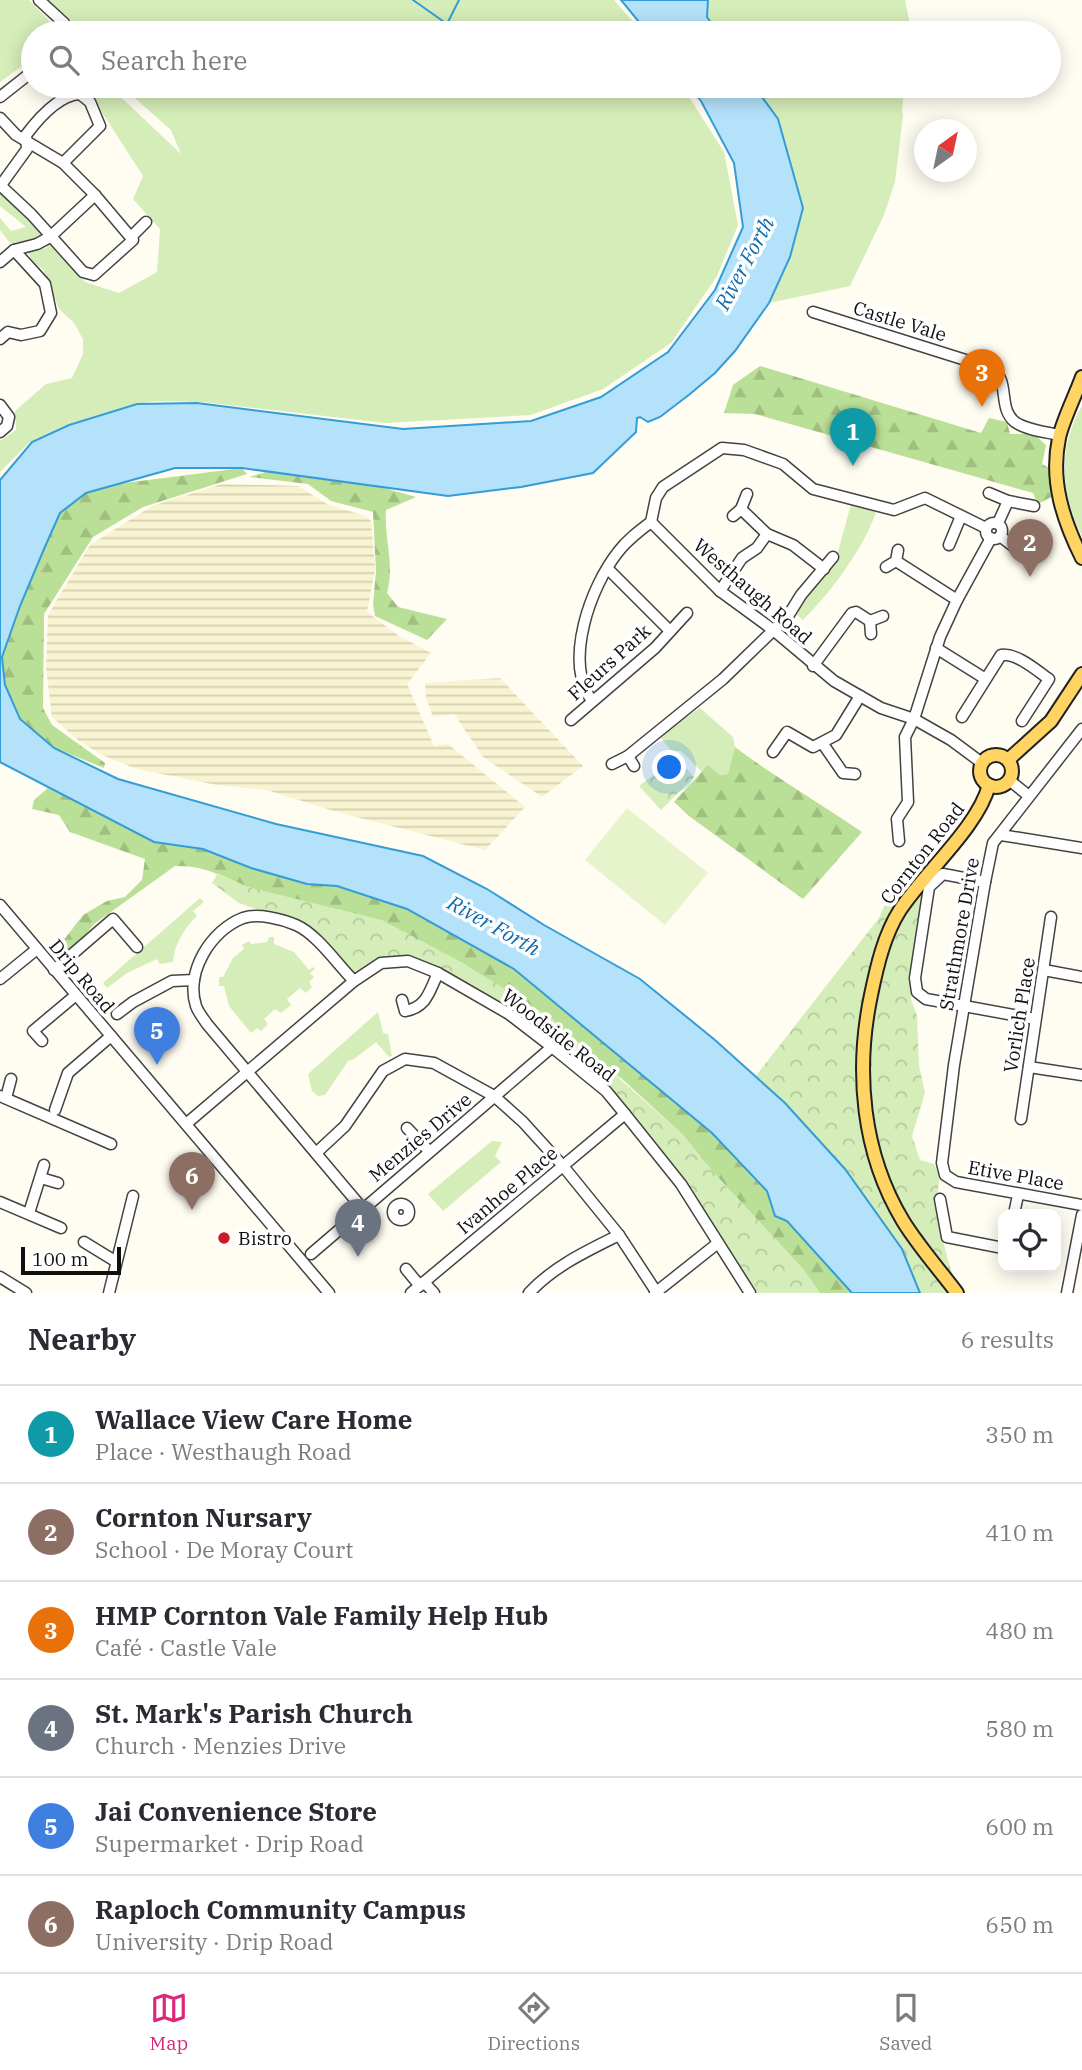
<!DOCTYPE html>
<meta charset="utf-8">
<style>
body{margin:0;font-family:"IBM Plex Serif",serif;background:#f2f2f3;color:#2b2b33}
.controls{position:absolute;right:21px;bottom:21px;display:grid;overflow:hidden;border-radius:14px;box-shadow:0 4px 18px #0003}
.controls button{width:63px;height:63px;display:grid;place-items:center;padding:0;border:0;border-bottom:2px solid #e1e1e2;background:#fff;color:#2b2b33;font:35px sans-serif}
.compass{position:absolute;left:914px;top:119px;width:63px;height:63px;border-radius:50%;background:#fff;box-shadow:0 4px 18px #0003;rotate:33deg}
.scale{position:absolute;left:21px;bottom:18px;width:100px;box-sizing:border-box;padding-left:7px;border:4px solid #101010;border-top:0;font-size:19px;line-height:24px;white-space:nowrap;color:#101010;-webkit-text-stroke:5px #fff;paint-order:stroke}
.you{position:absolute;left:670px;top:768px;width:24px;height:24px;margin:-18px;border:5px solid #fff;border-radius:50%;background:#1a73e8;box-shadow:0 0 0 10px #1a73e833}
.badge{display:grid;place-items:center;width:46px;height:46px;border-radius:50%;background:#db2777;color:#fff;font-size:23px;font-weight:700}
.pin{position:absolute;translate:-50% -58px;filter:drop-shadow(0 2px 4px #0008)}
.pin::after{content:'';position:absolute;top:37px;width:24px;height:21px;background:inherit;clip-path:polygon(0 0,100% 0,50% 100%)}
.list{margin:0;padding:0;list-style:none}
h2{display:flex;justify-content:space-between;align-items:center;height:91px;margin:0;padding:0 28px;font-size:30px}
h2 small{font-size:23px;font-weight:400;color:#7c7c81}
.list li{display:grid;grid-template-columns:46px 1fr auto;gap:21px;align-items:center;box-sizing:border-box;height:98px;padding:0 28px;border-top:2px solid #e1e1e2}
.list b{display:block;font-size:26px;white-space:nowrap}
.list p{margin:0;font-size:23px;white-space:nowrap;color:#7c7c81}
.list em{font-size:23px;font-style:normal;color:#7c7c81}
.icon{flex:none;width:38px;height:38px;fill:none;stroke:currentColor;stroke-width:2;stroke-linecap:round;stroke-linejoin:round}
.map{position:relative;flex:none;width:1082px;height:1293px;overflow:hidden}
.search{position:absolute;background:#fff;box-shadow:0 4px 18px #0003;left:21px;right:21px;top:21px;height:77px;display:flex;align-items:center;gap:18px;box-sizing:border-box;padding:0 24px;border-radius:38px;color:#7c7c81;font-size:26px}
.sheet{height:679px;background:#fff}
nav{display:flex;justify-content:space-around;align-items:center;box-sizing:border-box;height:98px;border-top:2px solid #e1e1e2;background:#fff;font-size:19px;color:#7c7c81}
nav a{display:grid;justify-items:center;gap:4px}
nav .on{color:#db2777}
.map>svg:first-child{display:block}
</style>
<div class="map">
<svg width="1082" height="1293" viewBox="0 0 1082 1293">
<defs>
<pattern id="farmland-rules" width="6" height="5" patternUnits="userSpaceOnUse" patternTransform="scale(1.75)"><rect width="6" height="5" fill="#f8f3d0"/><path d="M0 2.5h6" fill="none" stroke="#d4cfb2"/></pattern>
<pattern id="forest-firs" width="22" height="20" patternUnits="userSpaceOnUse" patternTransform="scale(1.75)"><rect width="22" height="20" fill="#badf96"/><path d="M5 1l3.5 6h-7zM16 11l3.5 6h-7z" fill="#9fbe80"/></pattern>
<pattern id="park-crowns" width="20" height="18" patternUnits="userSpaceOnUse" patternTransform="scale(1.75)"><rect width="20" height="18" fill="#d5edb8"/><path d="M2 6a3 3 0 1 1 6 0M12 15a3 3 0 1 1 6 0" fill="none" stroke="#b6ca9d"/></pattern>
</defs>
<rect width="100%" height="100%" fill="#fffcf2"/>
<g fill="url(#farmland-rules)">
<polygon points="222,484 298,486 327,504 365,516 371,521 375,569 367,612 399,636 431,653 407,684 434,746 448,744 525,807 485,850 337,812 267,790 217,785 137,769 102,755 78,740 52,717 46,668 48,615 90,545 152,506"/>
<polygon points="500,678 583,766 542,797 483,757 454,714 433,717 426,697 425,683"/>
</g>
<g fill="#d5edb8">
<polygon points="0,0 29,0 61,33 33,33 33,58 0,82"/>
<polygon points="48,0 614,0 643,33 86,33"/>
<polygon points="708,0 905,0 909,20 908,33 718,33 707,17"/>
<polygon points="85,86 109,86 181,154 171,130 121,86 682,86 724,152 738,225 717,276 671,343 603,389 531,415 386,423 202,402 157,401 134,404 68,424 30,442 0,472 0,441 16,430 15,411 46,384 72,378 83,354 83,339 74,323 59,309 43,269 34,264 27,251 46,248 49,244 85,282 119,293 157,272 160,229 133,199 143,176"/>
<polygon points="754,86 904,86 902,111 903,115 895,182 884,215 850,286 769,303 790,257 778,119"/>
<polygon points="0,190 42,232 43,238 19,243 10,243 0,230 0,218 11,231 26,227 0,206"/>
<path d="M1082,406v130c-22,-42 -24,-90 0,-130z"/>
<path d="M852,501l25,8c-12,38 -46,83 -74,111l-8,-7 42,-58z"/>
<polygon points="700,708 733,737 735,747 728,774 720,775 708,765 702,772 681,751 671,751 659,735"/>
<path d="M200,898l4,4 -11,9 4,5c-12,11 -23,29 -24,46l-13,2 -3,-5 -30,14 -20,15 -4,-5z"/>
<polygon points="269,937 274,937 274,944 294,952 309,970 313,967 315,969 310,973 314,977 309,982 312,987 306,993 300,988 287,999 291,1005 281,1013 275,1009 264,1019 268,1024 261,1031 257,1028 251,1033 229,1006 224,986 219,986 219,977 223,977 233,958 244,949 242,945 249,941 251,944 267,942"/>
<polygon points="378,1012 383,1033 388,1034 392,1056 389,1057 376,1042 354,1059 348,1061 325,1095 318,1096 312,1091 308,1074"/>
<polygon points="492,1141 502,1142 495,1156 501,1162 443,1211 428,1194"/>
</g>
<g fill="url(#forest-firs)">
<polygon points="760,366 981,433 989,418 1007,422 1010,434 1034,434 1046,445 1042,464 1051,469 1053,496 1038,504 1033,493 755,414 724,413 733,385"/>
<polygon points="242,468 247,474 143,507 93,537 44,614 43,708 52,725 105,763 104,768 55,748 20,719 5,685 2,657 20,607 44,549 60,513 86,493 109,485"/>
<path d="M266,472l96,10 54,15 -30,13c-2,31 9,52 1,83l11,14 49,12 -20,21 -52,-24 -2,-12 3,-32 -3,-60 -42,-11 -23,-17 -59,-7z"/>
<path d="M735,747c41,31 85,56 127,85l-59,67 -114,-83 -15,-14 34,-37 12,10 8,-1z"/>
<path d="M48,788l106,54 49,7 48,19 56,16 30,2 70,23 107,60 198,164 55,58 8,25 12,5 65,72h-32l-18,-25 -89,-96 -31,-38 -61,-56 -321,-177c-16,-5 -33,-8 -49,-13 -29,-10 -43,-23 -76,-22l-81,58 -16,20 -14,11 -4,-10 23,-30 24,-14 18,-4 17,-17 3,-21 -75,-27 -11,-17 -27,-6 2,-9z"/>
</g>
<g fill="url(#park-crowns)">
<polygon points="677,758 694,777 661,810 639,786"/>
<polygon points="218,873 248,887 382,920 463,963 550,1017 682,1134 713,1172 802,1268 820,1293 753,1293 655,1147 571,1060 459,984 394,959 354,976 307,927 239,903 212,883"/>
<path d="M926,883l-15,116 6,17 2,49 6,28 -13,43 8,24 14,4 6,13c-8,30 7,88 20,116h-40l-18,-44 -57,-80 -60,-66 -30,-26 124,-159 14,-32z"/>
</g>
<polygon fill="#e7f4cb" points="627,808 708,873 665,925 585,860"/>
<g fill="#b3e2fa" stroke="#349cd7" stroke-width="2">
<polygon points="621,0 708,0 707,17 718,33 648,33"/>
<polygon points="689,86 754,86 778,119 803,208 790,257 769,303 735,351 715,373 690,394 660,417 648,422 640,417 637,418 636,432 593,473 521,487 448,496 242,468 175,468 86,493 60,513 44,549 20,606 2,657 5,685 20,719 54,748 118,779 276,824 423,856 487,889 544,925 640,979 715,1040 785,1103 845,1169 902,1249 920,1293 852,1293 787,1221 775,1216 767,1191 712,1133 514,969 407,909 337,886 307,884 251,868 203,849 154,842 0,762 0,480 32,442 69,425 137,404 197,403 403,429 531,421 601,397 668,352 715,290 743,227 734,163 701,101"/>
</g>
<g fill="none" stroke-linecap="round" stroke-linejoin="round">
<polyline stroke="#349cd7" stroke-width="2" points="413,0 447,24 459,0"/>
<g stroke="#434343" stroke-width="13">
<g id="minor">
<polyline points="39,0 64,23 68,33"/>
<polyline points="0,97 33,71"/>
<polyline points="0,118 16,135 63,163 95,195 133,240 94,275 83,272 32,215 0,185"/>
<path d="M1,185l26,-36 -1,-14c12,-16 33,-40 54,-41l10,8 10,24 -37,37"/>
<polyline points="131,237 146,222"/>
<polyline points="0,262 14,250 37,244 50,237 95,195"/>
<path d="M813,312l178,56c20,12 6,40 24,54 11,8 31,10 44,13"/>
<polyline points="0,339 8,332 21,335 40,331 51,313 45,284 14,250"/>
<polyline points="0,405 9,417 7,426 0,432"/>
<polyline points="989,493 1008,501 1034,506"/>
<polyline points="741,509 767,534 793,545 824,569"/>
<polyline points="733,516 741,509 747,494"/>
<polyline points="651,522 720,591 772,629 834,681 881,708 914,719 951,740 982,763"/>
<polyline points="651,522 656,498 663,487 722,448 744,450 783,464 813,489 894,510 925,498 986,528"/>
<circle cx="994" cy="531" r="8"/>
<polyline points="998,523 1008,501"/>
<polyline points="1000,536 1022,553"/>
<polyline points="949,545 961,516"/>
<polyline points="896,561 957,600"/>
<polyline points="886,567 896,561 898,550"/>
<polyline points="608,569 670,631"/>
<polyline points="720,591 742,558 757,548 767,534"/>
<polyline points="870,621 883,616"/>
<polyline points="936,648 984,678"/>
<polyline points="813,666 852,613 856,612 870,621 871,634"/>
<path d="M592,701c-29,-40 -1,-115 26,-149 9,-12 21,-21 33,-30"/>
<path d="M962,717l39,-62c16,-2 35,15 48,24l-27,42"/>
<polyline points="571,720 655,648 687,613"/>
<polyline points="1082,729 993,843 985,882 954,1065 942,1163 945,1175 956,1182 1082,1205"/>
<polyline points="823,744 843,773 855,774"/>
<polyline points="773,752 787,732 813,747 836,735 860,696"/>
<polyline points="628,756 634,766"/>
<polyline points="612,764 628,756 723,679 788,616 801,595 833,557"/>
<polyline points="1009,780 1029,796"/>
<polyline points="1001,835 1082,848"/>
<polyline points="899,841 897,819 908,802 905,737 914,719 940,637 957,600 991,538"/>
<polyline points="985,882 943,874 929,887 915,978 917,992 926,999 1035,1019"/>
<polyline points="0,905 329,1293"/>
<polyline points="54,970 113,919 137,947"/>
<polyline points="1044,970 1082,977"/>
<polyline points="0,979 37,949"/>
<path d="M354,981c-16,-16 -37,-47 -58,-56 -14,-6 -38,-12 -53,-7 -32,12 -58,54 -47,88 2,6 7,12 11,18l155,184"/>
<path d="M402,1000l3,11c22,-4 24,-19 33,-38"/>
<polyline points="117,1014 133,1002 172,981 194,980"/>
<polyline points="42,1041 33,1031 76,995"/>
<polyline points="1029,1067 1082,1075"/>
<polyline points="0,1096 111,1144"/>
<polyline points="6,1098 11,1079"/>
<polyline points="55,1110 68,1073 111,1036"/>
<polyline points="1021,1119 1051,917"/>
<polyline points="186,1124 354,981 381,963 408,961 438,973 509,1014 552,1047 606,1091 625,1114 681,1184 750,1293"/>
<polyline points="407,1128 429,1151"/>
<polyline points="316,1153 345,1126 383,1071 405,1059 434,1063 494,1096 523,1122 563,1166 619,1235 657,1293"/>
<polyline points="41,1178 58,1183"/>
<polyline points="940,1199 947,1237 1003,1248"/>
<polyline points="0,1202 61,1228"/>
<circle cx="401" cy="1212" r="8"/>
<polyline points="29,1213 44,1165"/>
<polyline points="1014,1214 1018,1195"/>
<polyline points="84,1242 115,1261"/>
<polyline points="311,1254 552,1047"/>
<polyline points="406,1269 420,1286"/>
<polyline points="0,1277 26,1293"/>
<polyline points="424,1282 434,1293"/>
<polyline points="109,1293 133,1196"/>
<polyline points="411,1293 625,1114"/>
<path d="M529,1293c25,-27 58,-42 90,-58"/>
<polyline points="655,1293 718,1243"/>
<polyline points="1067,1293 1082,1215"/>
</g>
</g>
<g stroke="#212121" stroke-width="16">
<g id="major">
<path d="M1082,377c-6,17 -20,45 -23,61 -9,43 4,82 23,120"/>
<circle cx="996" cy="771" r="16"/>
<polyline points="1008,760 1051,721 1082,674"/>
<path d="M957,1293c-18,-24 -38,-46 -54,-72 -41,-68 -48,-150 -32,-226 6,-29 13,-60 29,-85 25,-38 78,-83 89,-125"/>
</g>
</g>
<use href="#minor" stroke="#fff" stroke-width="10"/>
<use href="#major" stroke="#ffd462" stroke-width="12"/>
</g>
<circle fill="#cb1c2b" stroke="#fff" stroke-width="2.5" cx="224" cy="1238" r="7"/>
<g text-anchor="middle" dominant-baseline="central" stroke-width="7" stroke-linejoin="round" paint-order="stroke">
<g font-size="19" fill="#101010" stroke="#fff">
<text transform="translate(900 321) rotate(17)">Castle Vale</text>
<text transform="translate(753 591) rotate(41)">Westhaugh Road</text>
<text transform="translate(609 662) rotate(-42)">Fleurs Park</text>
<text transform="translate(922 853) rotate(-52)">Cornton Road</text>
<text transform="translate(959 934) rotate(-80)">Strathmore Drive</text>
<text transform="translate(82 976) rotate(50)">Drip Road</text>
<text transform="translate(1019 1015) rotate(-81)">Vorlich Place</text>
<text transform="translate(559 1035) rotate(38)">Woodside Road</text>
<text transform="translate(420 1137) rotate(-40)">Menzies Drive</text>
<text transform="translate(1016 1175) rotate(10)">Etive Place</text>
<text transform="translate(507 1190) rotate(-40)">Ivanhoe Place</text>
</g>
<g font-size="19" fill="#101010" stroke="#fff" text-anchor="start">
<text x="238" y="1238">Bistro</text>
</g>
<g font-size="21" font-style="italic" fill="#0e6cac" stroke="#fff">
<text transform="translate(744 263) rotate(-62)">River Forth</text>
<text transform="translate(494 925) rotate(29)">River Forth</text>
</g>
</g>
</svg>
<div class="controls">
<button><svg class="icon" aria-label="locate" viewBox="0 0 24 24"><circle cx="12" cy="12" r="6"/><path d="M12 2v4M12 18v4M2 12h4M18 12h4"/></svg></button>
</div>
<svg class="compass" viewBox="-18 -18 36 36"><path d="M0-13l5 13h-10z" fill="#e53935"/><path d="M0 13l5-13h-10z" fill="#7c7c81"/></svg>
<div class="scale">100 m</div>
<div class="you"></div>
<div class="pin badge" style="left:853px;top:466px;background:#0f9aa8">1</div>
<div class="pin badge" style="left:1030px;top:577px;background:#8d6e63">2</div>
<div class="pin badge" style="left:982px;top:407px;background:#e8710a">3</div>
<div class="pin badge" style="left:358px;top:1257px;background:#6b7280">4</div>
<div class="pin badge" style="left:157px;top:1065px;background:#3f7fe0">5</div>
<div class="pin badge" style="left:192px;top:1210px;background:#8d6e63">6</div>
<div class="search"><svg class="icon" aria-label="search" viewBox="0 0 24 24"><circle cx="10" cy="10" r="6"/><path d="M15 15l6 6"/></svg>Search here</div>
</div>
<section class="sheet">
<h2>Nearby<small>6 results</small></h2>
<ul class="list">
<li><span class="badge" style="background:#0f9aa8">1</span><div><b>Wallace View Care Home</b><p>Place · Westhaugh Road</p></div><em>350 m</em></li>
<li><span class="badge" style="background:#8d6e63">2</span><div><b>Cornton Nursary</b><p>School · De Moray Court</p></div><em>410 m</em></li>
<li><span class="badge" style="background:#e8710a">3</span><div><b>HMP Cornton Vale Family Help Hub</b><p>Café · Castle Vale</p></div><em>480 m</em></li>
<li><span class="badge" style="background:#6b7280">4</span><div><b>St. Mark's Parish Church</b><p>Church · Menzies Drive</p></div><em>580 m</em></li>
<li><span class="badge" style="background:#3f7fe0">5</span><div><b>Jai Convenience Store</b><p>Supermarket · Drip Road</p></div><em>600 m</em></li>
<li><span class="badge" style="background:#8d6e63">6</span><div><b>Raploch Community Campus</b><p>University · Drip Road</p></div><em>650 m</em></li>
</ul>
</section>
<nav>
<a class="on"><svg class="icon" aria-label="map" viewBox="0 0 24 24"><path d="M3 6l6-2 6 2 6-2v14l-6 2-6-2-6 2zM9 4v14M15 6v14"/></svg>Map</a>
<a><svg class="icon" aria-label="directions" viewBox="0 0 24 24"><path d="M12 3l9 9-9 9-9-9zM9 14v-3h6M13 9l2 2-2 2"/></svg>Directions</a>
<a><svg class="icon" aria-label="saved" viewBox="0 0 24 24"><path d="M7 4h10v16l-5-4-5 4z"/></svg>Saved</a>
</nav>
